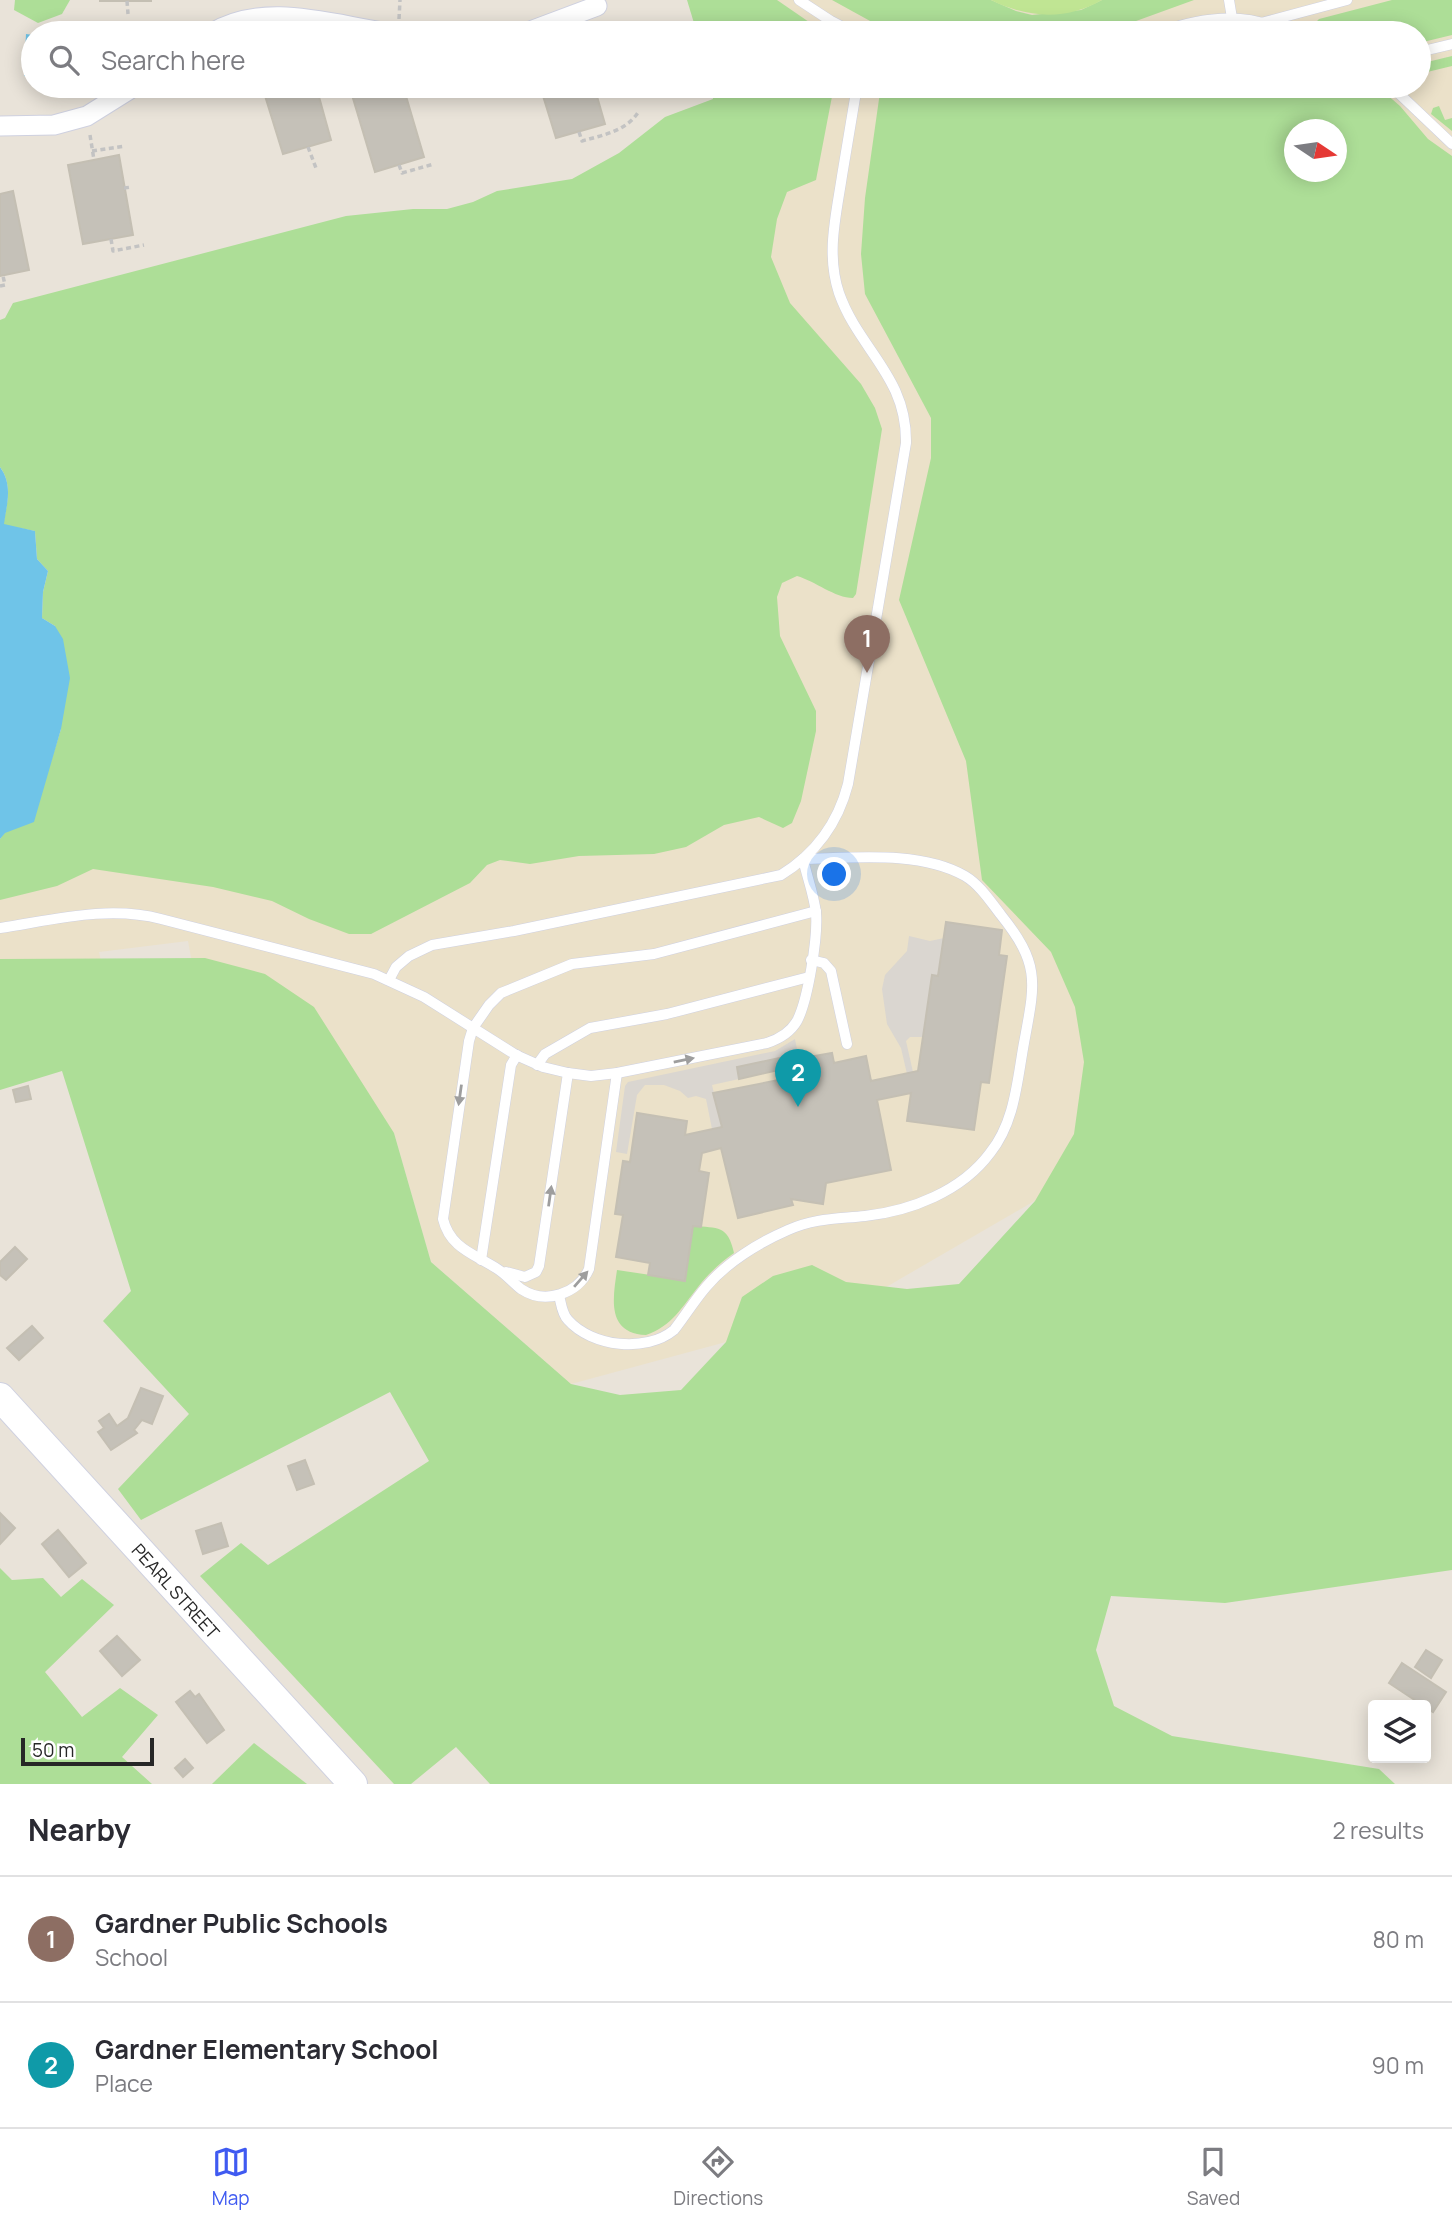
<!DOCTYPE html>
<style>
body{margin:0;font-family:Manrope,sans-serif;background:#f2f2f3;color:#2b2b33}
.controls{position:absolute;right:21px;bottom:21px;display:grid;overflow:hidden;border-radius:7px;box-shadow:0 4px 18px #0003}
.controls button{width:63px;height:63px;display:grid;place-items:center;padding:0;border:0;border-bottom:2px solid #e1e1e2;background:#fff;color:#2b2b33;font:35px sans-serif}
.compass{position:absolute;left:1284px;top:119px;width:63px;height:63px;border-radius:50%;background:#fff;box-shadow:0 4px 18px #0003;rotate:103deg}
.scale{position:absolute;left:21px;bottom:18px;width:133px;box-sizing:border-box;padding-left:7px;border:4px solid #272727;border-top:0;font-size:19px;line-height:24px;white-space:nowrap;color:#272727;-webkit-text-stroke:5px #fff;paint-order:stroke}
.you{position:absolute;left:835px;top:875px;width:24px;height:24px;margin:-18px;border:5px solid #fff;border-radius:50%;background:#1a73e8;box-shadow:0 0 0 10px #1a73e833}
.badge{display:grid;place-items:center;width:46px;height:46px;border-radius:50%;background:#3f5af1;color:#fff;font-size:23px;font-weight:700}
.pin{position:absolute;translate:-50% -58px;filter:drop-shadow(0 2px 4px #0008)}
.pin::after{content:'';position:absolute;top:37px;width:24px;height:21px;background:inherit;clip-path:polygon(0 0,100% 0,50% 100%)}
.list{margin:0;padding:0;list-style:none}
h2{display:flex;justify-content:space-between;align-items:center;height:91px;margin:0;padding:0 28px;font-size:30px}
h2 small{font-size:23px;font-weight:400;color:#7c7c81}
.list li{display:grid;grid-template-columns:46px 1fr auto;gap:21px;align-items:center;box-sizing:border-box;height:126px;padding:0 28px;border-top:2px solid #e1e1e2}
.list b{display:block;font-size:26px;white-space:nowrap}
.list p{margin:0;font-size:23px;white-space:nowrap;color:#7c7c81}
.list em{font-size:23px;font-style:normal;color:#7c7c81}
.icon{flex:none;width:38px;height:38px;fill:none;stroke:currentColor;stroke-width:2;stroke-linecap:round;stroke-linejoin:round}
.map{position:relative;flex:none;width:1452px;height:1784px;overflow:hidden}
.search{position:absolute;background:#fff;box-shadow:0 4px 18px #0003;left:21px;right:21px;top:21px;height:77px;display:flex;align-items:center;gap:18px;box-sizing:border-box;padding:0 24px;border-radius:38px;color:#7c7c81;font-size:26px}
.sheet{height:343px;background:#fff}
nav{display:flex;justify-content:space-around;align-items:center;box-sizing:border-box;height:98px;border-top:2px solid #e1e1e2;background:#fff;font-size:19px;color:#7c7c81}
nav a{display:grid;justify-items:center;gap:4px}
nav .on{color:#3f5af1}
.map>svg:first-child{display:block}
</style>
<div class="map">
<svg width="1452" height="1784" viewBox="0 0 1452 1784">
<rect width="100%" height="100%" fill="#e9e3d9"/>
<path fill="#ebe1c9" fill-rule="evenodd" d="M705,0h747v428l-354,736 -210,122 -162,56 -155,42 -140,-122 -37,-129 -192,-116 -14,-76 -89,11 16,72 -115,11v-161l728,-788h691v-53h-705zM1294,130h42v42h-42z"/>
<g fill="#adde97" fill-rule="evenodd">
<polygon points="15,0 70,0 62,14 38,23 14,10"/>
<polygon points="687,0 777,0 825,33 697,33"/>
<polygon points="832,0 991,0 1016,11 1032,15 1081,10 1102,0 1194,0 1103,33 901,33 881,27"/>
<path d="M1392,0h60v35l-33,8v-10h-105c-2,-6 1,-10 5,-14z"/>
<polygon points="1452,56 1452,66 1419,74 1419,64"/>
<path d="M712,86h122l-18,94 -29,12 -10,27 -6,38 19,46 71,81 14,24 7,21 -26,165 -3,4c-18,0 -38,-17 -56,-22l-15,7 -5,14 3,39 36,75v20l-15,70 -9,22 -9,5 -24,-11 -35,8 -38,22 -32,7 -75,2 -49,8 -30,-4 -13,5 -17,18 -99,51h-22l-40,-15 -37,-18 -59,-14 -120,-18 -36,17 -57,14v-61l47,-65 14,-45 -6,-103 -13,-8 1,-26 5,-21 -11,-12 -2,-28 -32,-6c4,-21 10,-40 -3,-58v-147l5,-2 8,-15 333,-87 67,-7h34l26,-7 24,-11 75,-12 47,-26 46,-36 48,-18z"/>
<path d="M886,86h491l23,20 28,33 24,17v1414l-227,33 -114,-7 -15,54 18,56 58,30 207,33 16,15h-905l-34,-37 -45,37h-17l-194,-208 41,-33 27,22 161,-104 -39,-69 -249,128 -23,-31 71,-75 -86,-93 28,-30 -69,-220 -62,19v-131l205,-1 60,16 49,33 80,126 37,129 140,122 49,11 61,-5 45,-48 16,-45 31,-21 39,-11 34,17 61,7 52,-5 76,-83 39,-67 10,-72 -9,-55 -24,-55 -69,-72 -16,-119 -67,-161 32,-142v-40l-66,-124 -4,-40 4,-56 15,-106zM1294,130h42v42h-42z"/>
<polygon points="1439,106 1445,120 1452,118 1452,131 1431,114 1433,108"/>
<path d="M693,1226c25,2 35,-1 41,27 -13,9 -26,21 -36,34 -16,20 -26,39 -52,48 -40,-2 -33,-37 -29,-65l67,10z"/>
<polygon points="0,1568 12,1580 43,1578 61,1597 82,1579 114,1605 45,1672 82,1717 120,1688 158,1715 122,1757 152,1784 0,1784"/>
<polygon points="254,1743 307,1784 212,1784"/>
</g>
<path fill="#c0e593" d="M991,0h111c-36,21 -75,18 -111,0z"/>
<g fill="#dad6d0">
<polygon points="909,936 930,941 944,938 938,976 932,976 923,1037 910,1037 906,1041 913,1072 907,1074 901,1048 887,1024 882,989 885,975 907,951"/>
<polygon points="795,1039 798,1054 737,1067 739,1079 712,1085 722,1127 712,1129 706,1099 696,1096 688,1098 680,1091 664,1085 645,1085 637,1095 627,1154 616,1152 625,1086 628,1082 775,1051"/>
</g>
<g fill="#6fc4e8">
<polygon points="26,34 33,35 33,77 24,76"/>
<path d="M0,467c13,18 7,36 4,57l31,7 2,28 11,12 -5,21 -1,26 13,8 8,13 7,39 -9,51 -27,93 -29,11 -5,6z"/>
</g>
<g fill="#c5c1b8" stroke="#c4bfb3" stroke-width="2">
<rect x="100" y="0" width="51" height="1"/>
<polygon points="262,86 316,86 331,140 283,154"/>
<polygon points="379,86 403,86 424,157 375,172 352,95"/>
<polygon points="540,86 594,86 605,124 556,138"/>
<polygon points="119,155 133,235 83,244 68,165"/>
<polygon points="13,191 29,270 0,276 0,194"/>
<polygon points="946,922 1002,930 999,955 1007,956 989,1083 981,1082 974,1130 907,1121 911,1093 877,1100 891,1170 826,1183 823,1204 791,1199 793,1205 738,1218 721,1148 702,1153 699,1171 709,1173 701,1227 693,1226 685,1281 648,1275 650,1263 616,1257 623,1215 615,1214 623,1161 630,1162 637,1113 687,1121 685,1135 722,1127 713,1093 789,1078 787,1068 739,1079 737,1067 798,1054 809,1057 832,1053 834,1063 866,1056 871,1081 918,1071 932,975 938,976"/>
<polygon points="28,1086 31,1099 16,1102 13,1090"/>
<polygon points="15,1247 27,1259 6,1280 0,1275 0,1262"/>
<polygon points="32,1326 43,1338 19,1360 7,1348"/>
<polygon points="141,1388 163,1396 152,1424 142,1420 134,1430 137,1433 111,1450 98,1432 104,1428 99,1421 109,1414 117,1426 128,1418"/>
<polygon points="305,1460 314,1484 297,1490 288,1466"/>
<polygon points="0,1513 15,1528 0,1544"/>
<polygon points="221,1523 228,1546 203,1554 196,1531"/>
<polygon points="58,1530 86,1563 69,1577 42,1544"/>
<polygon points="117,1636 140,1660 122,1676 100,1651"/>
<polygon points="1426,1650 1442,1660 1431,1678 1415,1667"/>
<polygon points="1402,1663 1446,1692 1433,1712 1389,1683"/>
<polygon points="190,1691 195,1697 199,1694 224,1730 207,1743 176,1702"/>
<polygon points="185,1759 193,1768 183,1777 175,1768"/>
</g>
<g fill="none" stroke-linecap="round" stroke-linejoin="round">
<g stroke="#cfd1e0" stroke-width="11">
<g id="lane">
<polyline points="799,0 831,21 854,33"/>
<polyline points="1229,0 1232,18"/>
<polyline points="1261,23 1347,0"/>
<path d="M1157,33c41,-15 90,-23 129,0"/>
<polyline points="1419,52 1452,44"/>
<polyline points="1391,86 1452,144"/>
<path d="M0,928c53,-8 108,-23 161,-9l213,55 50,23 92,58 27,12 25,6 23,3 26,-3 150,-30c12,-4 23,-10 30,-22 11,-21 21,-84 19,-108 -2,-18 -9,-36 -13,-54 49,-1 117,-9 162,17 15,9 25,25 36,39 40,50 34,68 23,128 -7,38 -9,79 -34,110 -28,38 -79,58 -125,63 -28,3 -50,2 -77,14 -30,13 -62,33 -82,57 -12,14 -21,29 -32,43 -28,23 -82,17 -106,-10 -6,-6 -7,-17 -9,-25"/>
<polyline points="811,960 824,963 831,971 847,1044"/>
<path d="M389,980l7,-13 13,-11 23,-11 82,-14 267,-56c34,-21 57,-52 67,-91l58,-341c1,-67 -47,-93 -67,-150 -13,-39 -3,-77 3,-117 5,-30 10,-60 15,-90"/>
<polyline points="537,1065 545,1054 590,1028 667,1014 809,977"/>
<path d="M617,1073l-28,196c-11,25 -44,36 -68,20 -8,-6 -15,-15 -25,-21 -22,-14 -46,-20 -53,-49l26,-178 4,-13 16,-23 12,-12 71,-29 82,-10 162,-43"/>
<polyline points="481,1260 511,1065 517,1055"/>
<polyline points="506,1272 525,1277 536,1272 539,1266 568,1073"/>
</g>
</g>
<g stroke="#cfd1e0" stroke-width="21">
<g id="street">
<path d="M212,33c53,-32 120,-8 178,0"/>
<polyline points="525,33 597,6"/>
<polyline points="0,126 54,125 87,116 135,86"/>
</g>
</g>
<g stroke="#cfd1e0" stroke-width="30">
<polyline id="secondary" points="0,1397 353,1784"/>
</g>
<g stroke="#c3c3c3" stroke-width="3.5" stroke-dasharray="5 3.5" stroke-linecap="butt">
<polyline points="127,1 128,14"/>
<polyline points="399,19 400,0"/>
<path d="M579,132l3,9c21,-6 45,-10 57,-30"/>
<polyline points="90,135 94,160"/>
<polyline points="308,147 316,168"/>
<polyline points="92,151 125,146"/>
<polyline points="399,165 402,173 434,164"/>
<polyline points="124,188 132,187"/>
<polyline points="111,239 113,251 144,245"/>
<polyline points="0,286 5,285 3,276"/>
</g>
<use href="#lane" stroke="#fff" stroke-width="10"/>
<use href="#street" stroke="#fff" stroke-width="19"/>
<use href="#secondary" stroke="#fff" stroke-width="28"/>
</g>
<defs><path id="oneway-solid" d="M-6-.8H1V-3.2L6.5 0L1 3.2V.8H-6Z" transform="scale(1.75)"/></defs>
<g fill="#9e9e9e">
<use href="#oneway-solid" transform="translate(684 1060) rotate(-12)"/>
<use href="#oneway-solid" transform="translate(460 1095) rotate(98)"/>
<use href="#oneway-solid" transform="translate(550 1196) rotate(-82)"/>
<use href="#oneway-solid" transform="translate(581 1279) rotate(-49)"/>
</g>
<g text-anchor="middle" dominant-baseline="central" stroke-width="5" stroke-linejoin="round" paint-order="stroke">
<g font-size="18" fill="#272727" stroke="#fff">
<text transform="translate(176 1591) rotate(48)">PEARL STREET</text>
</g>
</g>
</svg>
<div class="controls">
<button><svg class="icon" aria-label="layers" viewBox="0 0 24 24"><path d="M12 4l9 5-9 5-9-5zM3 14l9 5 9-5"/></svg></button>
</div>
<svg class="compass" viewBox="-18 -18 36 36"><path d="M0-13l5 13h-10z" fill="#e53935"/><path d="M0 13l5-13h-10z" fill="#7c7c81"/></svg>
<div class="scale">50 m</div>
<div class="you"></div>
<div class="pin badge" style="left:867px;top:673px;background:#8d6e63">1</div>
<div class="pin badge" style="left:798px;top:1107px;background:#0f9aa8">2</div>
<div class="search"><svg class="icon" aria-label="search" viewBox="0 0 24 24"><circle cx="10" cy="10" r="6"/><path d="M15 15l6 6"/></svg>Search here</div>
</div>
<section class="sheet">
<h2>Nearby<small>2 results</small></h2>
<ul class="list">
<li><span class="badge" style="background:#8d6e63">1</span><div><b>Gardner Public Schools</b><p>School</p></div><em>80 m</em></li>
<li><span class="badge" style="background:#0f9aa8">2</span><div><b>Gardner Elementary School</b><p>Place</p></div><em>90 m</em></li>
</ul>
</section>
<nav>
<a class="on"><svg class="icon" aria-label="map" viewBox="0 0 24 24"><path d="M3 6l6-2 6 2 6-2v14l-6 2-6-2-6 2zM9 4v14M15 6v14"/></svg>Map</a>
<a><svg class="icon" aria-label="directions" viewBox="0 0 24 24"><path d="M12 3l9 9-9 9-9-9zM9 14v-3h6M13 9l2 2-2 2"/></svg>Directions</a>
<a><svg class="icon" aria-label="saved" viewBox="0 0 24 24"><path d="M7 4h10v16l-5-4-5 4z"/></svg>Saved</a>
</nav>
